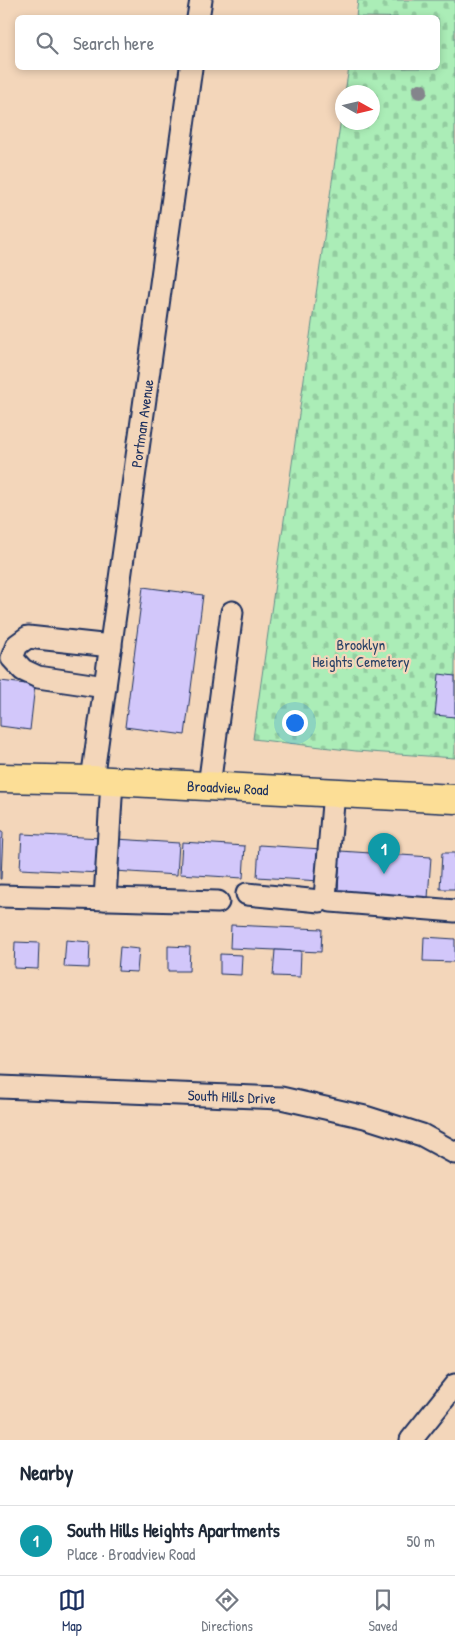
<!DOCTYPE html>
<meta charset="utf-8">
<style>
body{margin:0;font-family:"Patrick Hand",sans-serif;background:#f2f2f3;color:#1f2937}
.compass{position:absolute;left:335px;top:85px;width:45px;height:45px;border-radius:50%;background:#fff;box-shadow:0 2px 8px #0003;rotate:98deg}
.you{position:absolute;left:294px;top:722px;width:18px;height:18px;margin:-12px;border:4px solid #fff;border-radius:50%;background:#1a73e8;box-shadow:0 0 0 8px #1a73e833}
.badge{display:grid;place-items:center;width:32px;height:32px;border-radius:50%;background:#1b2f5e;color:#fff;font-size:16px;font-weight:700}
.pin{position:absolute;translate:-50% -41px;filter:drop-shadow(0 1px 2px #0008)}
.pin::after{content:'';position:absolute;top:26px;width:18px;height:15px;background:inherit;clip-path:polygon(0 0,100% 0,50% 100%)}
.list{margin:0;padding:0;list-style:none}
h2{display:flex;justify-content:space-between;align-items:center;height:65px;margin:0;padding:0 20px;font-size:21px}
h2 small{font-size:16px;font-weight:400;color:#747a83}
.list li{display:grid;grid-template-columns:32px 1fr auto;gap:15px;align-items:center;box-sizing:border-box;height:70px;padding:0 20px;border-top:1px solid #e0e1e3}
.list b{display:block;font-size:19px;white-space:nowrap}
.list p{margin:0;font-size:16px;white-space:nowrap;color:#747a83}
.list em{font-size:16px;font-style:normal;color:#747a83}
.icon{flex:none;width:28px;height:28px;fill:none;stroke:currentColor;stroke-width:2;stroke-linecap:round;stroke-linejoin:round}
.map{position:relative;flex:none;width:455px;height:1440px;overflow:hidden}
.search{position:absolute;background:#fff;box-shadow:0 2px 8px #0003;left:15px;right:15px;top:15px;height:55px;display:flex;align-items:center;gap:12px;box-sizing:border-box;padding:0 18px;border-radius:8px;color:#747a83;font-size:19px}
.sheet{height:135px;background:#fff}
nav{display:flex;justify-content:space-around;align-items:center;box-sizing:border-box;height:70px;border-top:1px solid #e0e1e3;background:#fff;font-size:14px;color:#747a83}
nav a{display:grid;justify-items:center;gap:2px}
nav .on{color:#1b2f5e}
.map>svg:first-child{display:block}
</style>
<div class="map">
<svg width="455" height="1440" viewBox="0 0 455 1440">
<defs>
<pattern id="cemetery-stones" width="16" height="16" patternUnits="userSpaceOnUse" patternTransform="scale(1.25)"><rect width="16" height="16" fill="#abedb7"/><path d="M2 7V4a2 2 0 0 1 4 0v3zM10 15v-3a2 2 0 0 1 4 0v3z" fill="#93cca0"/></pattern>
</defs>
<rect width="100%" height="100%" fill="#f3d6ba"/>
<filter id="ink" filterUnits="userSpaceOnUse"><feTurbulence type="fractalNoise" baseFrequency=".02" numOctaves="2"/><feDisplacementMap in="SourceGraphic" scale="10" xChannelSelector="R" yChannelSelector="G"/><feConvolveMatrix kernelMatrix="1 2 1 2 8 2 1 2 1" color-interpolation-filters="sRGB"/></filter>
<g filter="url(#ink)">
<polygon fill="url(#cemetery-stones)" stroke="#638e8a" points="358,0 455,0 455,758 356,751 253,739 342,111 342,122 372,122 372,92 345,92 349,68 438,68 438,18 356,17"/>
<g fill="#d2c7fa" stroke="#1b2f5e">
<polygon points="143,587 203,595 185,735 125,727"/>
<polygon points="439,674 455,676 455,717 435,715"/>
<polygon points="0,681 35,685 30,730 0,726"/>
<polygon points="0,832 3,832 1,879 0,879"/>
<polygon points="22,834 102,838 100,873 20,869"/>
<polygon points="116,839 179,843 177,875 114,871"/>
<polygon points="182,842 245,846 243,878 180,874"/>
<polygon points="259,845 322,849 320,881 257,877"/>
<polygon points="340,851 431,857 428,898 338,892"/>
<polygon points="442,853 455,853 455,889 440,889"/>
<polygon points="231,925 322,929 321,952 230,948"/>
<polygon points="424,937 455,939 455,962 423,961"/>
<polygon points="66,940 90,942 89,968 64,967"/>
<polygon points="15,942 39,943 38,969 14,968"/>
<polygon points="168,946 190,947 189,971 168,971"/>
<polygon points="120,947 139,949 137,972 118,971"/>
<polygon points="275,950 301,951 300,977 273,976"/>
<polygon points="220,954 242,955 241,975 220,974"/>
</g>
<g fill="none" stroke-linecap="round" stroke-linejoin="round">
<g stroke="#1b2f5e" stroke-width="25">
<g id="minor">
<polyline points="198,18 201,0"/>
<polyline points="105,687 38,677 23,670 12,658 17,645 28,637 111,646"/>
<path id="s1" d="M92,780l99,-712"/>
<polyline points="209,786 232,612"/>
<polyline points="334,792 325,897 331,901 455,911"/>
<polyline points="247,894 320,901 325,897"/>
<polyline points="0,896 218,902"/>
<polyline points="105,899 112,781"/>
<path id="s2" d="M0,1087l281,11 84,19 57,18 33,18"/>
<polyline points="411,1440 455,1385"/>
</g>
</g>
<g stroke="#1b2f5e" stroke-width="31">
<g id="major">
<path id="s3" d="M0,778l92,2 363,19"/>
</g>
</g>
<use href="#minor" stroke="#f3d6ba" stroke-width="21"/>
<use href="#major" stroke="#fcde96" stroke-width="28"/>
</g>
<circle fill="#84858c" cx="420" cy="91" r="8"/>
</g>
<g text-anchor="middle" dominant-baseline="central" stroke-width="4.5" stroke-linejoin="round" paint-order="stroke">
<g font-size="15" fill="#1b2f5e" stroke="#f3d6ba">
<text stroke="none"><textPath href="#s1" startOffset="360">Portman Avenue</textPath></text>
<text stroke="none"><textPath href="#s3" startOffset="228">Broadview Road</textPath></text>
<text stroke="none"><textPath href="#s2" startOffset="232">South Hills Drive</textPath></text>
</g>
<g font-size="15" fill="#294267" stroke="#f3d6ba">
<text x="361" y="644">Brooklyn<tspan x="361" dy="17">Heights Cemetery</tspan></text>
</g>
</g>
</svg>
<svg class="compass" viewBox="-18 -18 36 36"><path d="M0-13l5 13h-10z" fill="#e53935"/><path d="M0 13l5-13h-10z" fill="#747a83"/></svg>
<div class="you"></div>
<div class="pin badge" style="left:384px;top:874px;background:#0f9aa8">1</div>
<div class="search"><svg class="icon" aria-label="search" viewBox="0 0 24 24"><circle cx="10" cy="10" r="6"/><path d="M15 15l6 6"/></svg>Search here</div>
</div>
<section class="sheet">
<h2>Nearby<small></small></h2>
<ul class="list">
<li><span class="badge" style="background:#0f9aa8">1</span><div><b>South Hills Heights Apartments</b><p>Place · Broadview Road</p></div><em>50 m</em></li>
</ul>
</section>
<nav>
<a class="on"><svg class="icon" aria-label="map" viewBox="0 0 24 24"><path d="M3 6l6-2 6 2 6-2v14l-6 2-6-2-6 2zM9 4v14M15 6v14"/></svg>Map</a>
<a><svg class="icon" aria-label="directions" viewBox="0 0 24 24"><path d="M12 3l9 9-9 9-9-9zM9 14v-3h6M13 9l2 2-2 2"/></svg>Directions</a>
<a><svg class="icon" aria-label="saved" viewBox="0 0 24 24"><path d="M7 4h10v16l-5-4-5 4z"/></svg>Saved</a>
</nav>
